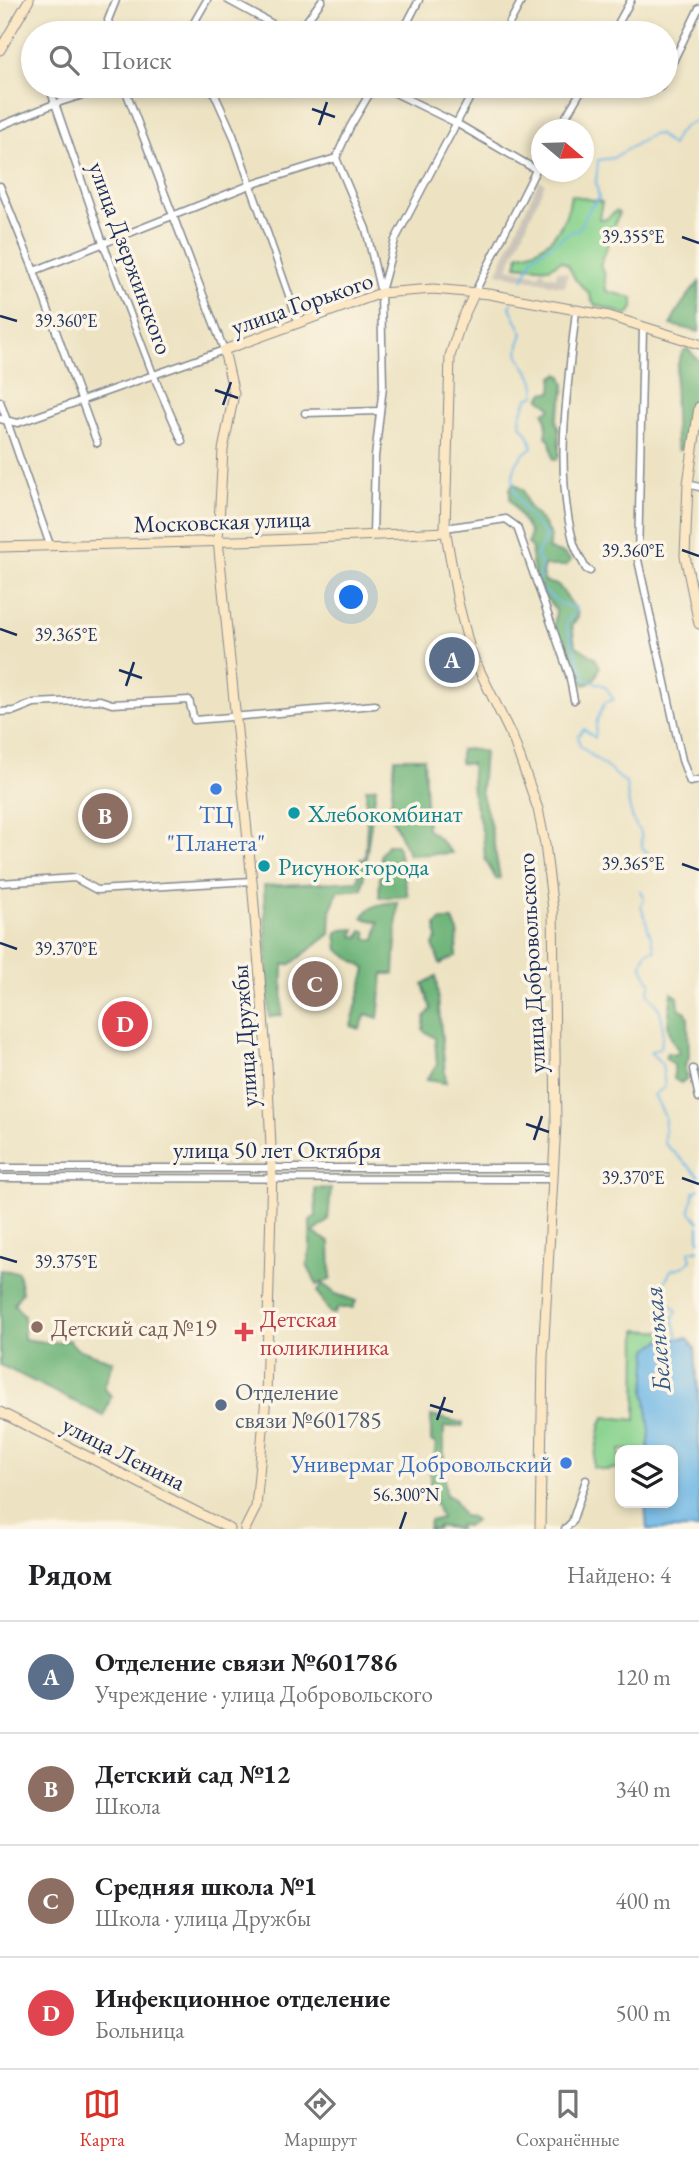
<!DOCTYPE html>
<html lang="ru">
<meta charset="utf-8">
<style>
body{margin:0;font-family:"EB Garamond",serif;background:#f6f6f6;color:#202124}
.controls{position:absolute;right:21px;bottom:21px;display:grid;overflow:hidden;border-radius:14px;box-shadow:0 4px 10px #0003}
.controls button{width:63px;height:63px;display:grid;place-items:center;padding:0;border:0;border-bottom:2px solid #e0e0e0;background:#fff;color:#202124;font:35px sans-serif}
.compass{position:absolute;left:531px;top:119px;width:63px;height:63px;border-radius:50%;background:#fff;box-shadow:0 4px 10px #0003;rotate:109deg}
.you{position:absolute;left:352px;top:598px;width:24px;height:24px;margin:-18px;border:5px solid #fff;border-radius:50%;background:#1a73e8;box-shadow:0 0 0 10px #1a73e833}
.badge{display:grid;place-items:center;width:46px;height:46px;border-radius:50%;background:#d93025;color:#fff;font-size:23px;font-weight:700}
.pin{position:absolute;translate:-50% -50%;border:4px solid #fff;box-shadow:0 2px 7px #0006}
.list{margin:0;padding:0;list-style:none}
h2{display:flex;justify-content:space-between;align-items:center;height:91px;margin:0;padding:0 28px;font-size:30px}
h2 small{font-size:23px;font-weight:400;color:#757577}
.list li{display:grid;grid-template-columns:46px 1fr auto;gap:21px;align-items:center;box-sizing:border-box;height:112px;padding:0 28px;border-top:2px solid #e0e0e0}
.list b{display:block;font-size:26px;white-space:nowrap}
.list p{margin:0;font-size:23px;white-space:nowrap;color:#757577}
.list em{font-size:23px;font-style:normal;color:#757577}
.icon{flex:none;width:38px;height:38px;fill:none;stroke:currentColor;stroke-width:2;stroke-linecap:round;stroke-linejoin:round}
.map{position:relative;flex:none;width:699px;height:1529px;overflow:hidden}
.search{position:absolute;background:#fff;box-shadow:0 4px 10px #0003;left:21px;right:21px;top:21px;height:77px;display:flex;align-items:center;gap:18px;box-sizing:border-box;padding:0 24px;border-radius:38px;color:#757577;font-size:26px}
.sheet{height:539px;background:#fff}
nav{display:flex;justify-content:space-around;align-items:center;box-sizing:border-box;height:98px;border-top:2px solid #e0e0e0;background:#fff;font-size:19px;color:#757577}
nav a{display:grid;justify-items:center;gap:4px}
nav .on{color:#d93025}
.map>svg:first-child{display:block}
</style>
<div class="map">
<svg width="699" height="1529" viewBox="0 0 699 1529">
<rect width="100%" height="100%" fill="#fcf5e5"/>
<filter id="ink" filterUnits="userSpaceOnUse"><feTurbulence type="fractalNoise" baseFrequency=".0143" numOctaves="2"/><feDisplacementMap in="SourceGraphic" scale="14" xChannelSelector="R" yChannelSelector="G"/><feConvolveMatrix kernelMatrix="1 2 1 2 8 2 1 2 1" color-interpolation-filters="sRGB"/></filter>
<filter id="wash" filterUnits="userSpaceOnUse"><feTurbulence type="fractalNoise" baseFrequency=".00686" numOctaves="4" result="noise"/><feDisplacementMap in="SourceGraphic" scale="28" xChannelSelector="R" yChannelSelector="G"/><feGaussianBlur stdDeviation="1.57" result="paint"/><feColorMatrix in="noise" values="0 0 0 0 0 0 0 0 0 0 0 0 0 0 0 0 0 1.4 0 .05"/><feComposite in="paint" operator="in"/></filter>
<g filter="url(#wash)">
<rect width="100%" height="100%" fill="#ede3c3"/>
<polygon fill="#cac3b8" points="539,180 545,183 508,268 539,275 541,271 545,272 545,275 556,277 557,271 568,273 565,287 497,273"/>
<g fill="#8ad38f" stroke="#528176" stroke-width="2">
<path d="M571,195l31,7 -3,17h7l10,-8 3,2 -19,53 4,6 2,19 27,7v10l-5,7 -32,-10 -4,-4 -3,-8 -14,-14 -7,-14 -7,-4 -12,7 -33,-3 3,-11c31,-3 48,-30 52,-59z"/>
<polygon points="637,1330 669,1332 669,1340 661,1340 645,1392 650,1432 648,1450 620,1450 620,1468 605,1470 593,1467 601,1423 605,1417 636,1420"/>
</g>
<g fill="#6fb57a" stroke="#45726c" stroke-width="2">
<path d="M699,282v50l-28,-7c2,-12 19,-32 28,-43z"/>
<path d="M687,348l12,13v25l-14,58 -4,6h-3l-2,-7c0,-22 -7,-82 11,-95z"/>
<polygon points="558,374 562,376 565,385 563,398 556,420 559,430 559,456 556,460 553,459 550,441 546,436 547,426 544,412 550,410 551,407 540,399 543,393 552,392 553,377"/>
<path d="M513,483l10,7 5,16 14,15 9,16 -3,12 16,5 7,6 -5,6h-22l-2,8 3,8 13,3 19,26 1,6 -6,8 3,20 20,13 5,9c-3,8 -6,17 -16,18l-8,-13 -6,-3 -3,-19 -13,-22 2,-18c-16,-17 -26,-38 -24,-61l-4,-5 2,-11 -20,-34v-10z"/>
<polygon points="470,749 484,752 481,791 490,823 500,878 496,879 485,859 483,834 473,796 471,764 460,763 460,750"/>
<polygon points="395,758 424,758 427,829 435,835 452,853 409,855 390,814"/>
<polygon points="376,787 362,889 338,891 331,909 330,934 291,964 283,965 282,1015 269,1017 264,886 358,881 360,859 365,858 367,825 366,789"/>
<polygon points="387,845 397,845 408,896 379,898 381,854"/>
<path d="M398,902l-4,72h-11l-5,44 -12,-4 -6,15 -9,-3 15,-57 -28,-19 -2,-17 6,-3 13,-1 -2,7 6,1 3,-6h4l1,8 8,1 4,-18 -17,-4c7,-14 22,-15 36,-16z"/>
<polygon points="442,920 453,920 458,932 456,956 440,964 433,945 437,938 436,925"/>
<polygon points="436,976 446,1083 426,1080 437,1065 435,1038 423,1030 425,1017 431,1009 423,984"/>
<path d="M672,993l6,4 1,11 7,4 2,6 1,39 -4,9 1,13 -5,4 -7,-4v-14l-9,-8 2,-4 9,2 3,-4c-16,-20 -10,-34 -7,-58z"/>
<polygon points="315,1188 331,1189 328,1221 313,1233 330,1242 331,1279 317,1285 307,1265 310,1248 310,1220 316,1216"/>
<polygon points="0,1270 18,1272 22,1292 14,1304 24,1316 24,1339 51,1343 69,1340 77,1349 113,1361 104,1388 111,1396 104,1416 0,1365"/>
<polygon points="323,1284 336,1294 356,1301 353,1308 338,1308 334,1314 330,1313 317,1292"/>
<polygon points="431,1416 463,1423 463,1426 444,1427 444,1474 446,1495 453,1498 463,1516 471,1517 475,1521 468,1526 459,1525 459,1529 438,1526 437,1529 428,1529 430,1521 441,1518 430,1488 430,1458 434,1458 436,1444 431,1441"/>
</g>
<polygon fill="#6eb7e6" stroke="#4473a2" stroke-width="2" points="688,1338 695,1348 699,1408 699,1529 647,1529 645,1503 673,1503 673,1450 648,1450 650,1432 645,1392 648,1349 661,1340"/>
<g fill="none" stroke-linecap="round" stroke-linejoin="round">
<g stroke="#6eb7e6" stroke-width="2">
<path d="M523,280l10,-23 36,-24 10,-4 12,-23 8,-8 -3,-15 2,-23 15,-2 38,-23 7,-1 14,12c5,-15 12,-22 27,-26"/>
<path d="M512,303l-2,4 13,27c-11,23 -1,25 9,43 3,4 3,13 4,18l-8,3c-18,37 0,21 4,49 -38,27 -11,64 15,89l-11,20 5,7 -2,18"/>
<path d="M542,590l19,14 16,4 -11,16 19,55 20,7 9,14 -9,2 -8,18 -2,18 -11,-9 -6,7 2,10 46,37c2,17 4,38 15,50l1,14 6,6 -4,14"/>
<path d="M641,891l3,6 -3,9 14,44 -7,1c-9,13 -7,19 3,31l-3,12c17,16 16,32 13,53l-11,5 12,12 3,23 -11,8 11,22 -1,26 35,33"/>
<polyline points="699,1189 694,1192 690,1210 699,1222"/>
<polyline points="699,1226 699,1241"/>
<polyline points="679,1340 673,1318 677,1311 669,1302 664,1284 671,1270 685,1266 691,1259 689,1252 699,1249"/>
</g>
</g>
</g>
<g filter="url(#ink)">
<g fill="none" stroke-linecap="round" stroke-linejoin="round">
<g stroke="#848990" stroke-width="9">
<g id="street">
<polyline points="228,0 289,33"/>
<polyline points="111,33 108,20 116,0"/>
<polyline points="188,33 207,0"/>
<polyline points="298,33 322,0"/>
<polyline points="402,33 419,0"/>
<polyline points="504,33 522,0"/>
<polyline points="613,33 631,0"/>
<polyline points="666,76 699,8"/>
<polyline points="49,86 103,243 153,374 182,441"/>
<polyline points="211,86 233,135 298,321"/>
<polyline points="381,86 456,123 535,169"/>
<polyline points="660,87 661,86"/>
<polyline points="0,126 54,104 111,86"/>
<polyline points="558,130 584,86"/>
<polyline points="0,186 34,271 97,443"/>
<polyline points="34,271 250,185 336,158"/>
<polyline points="382,288 395,240 476,86"/>
<polyline points="475,292 542,158"/>
<path d="M576,311c-8,74 -22,156 -3,229 2,10 9,20 13,29l4,2"/>
<polyline points="643,328 638,560 682,760 690,782 699,780"/>
<polyline points="0,401 50,545"/>
<polyline points="305,413 380,411"/>
<polyline points="0,419 18,423 224,350 124,86"/>
<polyline points="688,484 699,487"/>
<polyline points="445,528 506,519 517,527 569,674 574,700"/>
<polyline points="373,535 375,457 383,386 381,293 366,229 336,158 350,127 374,86"/>
<polyline points="0,712 14,711 34,703 100,700 112,704 189,700 194,720 375,705"/>
<polyline points="0,883 75,878 97,890 252,881"/>
<polyline points="693,1069 699,1098"/>
<polyline points="0,1168 554,1168"/>
<polyline points="0,1178 553,1179"/>
<polyline points="565,1529 572,1522 586,1480"/>
</g>
</g>
<g stroke="#848990" stroke-width="11">
<g id="secondary">
<polyline points="0,50 29,0"/>
<polyline points="475,292 461,322 450,356 445,528 458,602 471,653 514,741 538,809 545,844 553,910 556,1124 543,1357 540,1529"/>
<polyline points="699,407 688,484 685,556 699,624"/>
<polyline points="0,547 269,540 446,532"/>
<polyline points="0,1412 230,1529"/>
<polyline points="245,1529 256,1507 266,1397 272,1168 267,1064 252,881 218,540 223,450 234,394 224,350 381,293 433,289 489,294 609,316 699,344"/>
</g>
</g>
<use href="#street" stroke="#fff" stroke-width="6"/>
<use href="#secondary" stroke="#fbe7c3" stroke-width="9"/>
</g>
</g>
<path fill="none" stroke="#1b2f5e" stroke-width="2.5" d="M312,109l23,8M319,125l8,-23M682,237l17,6M0,316l17,5M215,390l23,8M223,405l8,-23M682,550l17,6M0,629l17,6M119,670l23,8M126,686l8,-24M682,864l17,6M0,943l17,6M526,1124l23,8M534,1140l8,-24M682,1178l17,6M0,1257l17,5M430,1405l23,7M437,1420l8,-23M400,1529l6,-17"/>
<g fill="#3f7fe0" stroke="#fcf5e5" stroke-width="2.5">
<circle cx="216" cy="789" r="7"/>
<circle cx="566" cy="1463" r="7"/>
</g>
<g fill="#0f9aa8" stroke="#fcf5e5" stroke-width="2.5">
<circle cx="294" cy="813" r="7"/>
<circle cx="264" cy="866" r="7"/>
</g>
<circle fill="#8d6e63" stroke="#fcf5e5" stroke-width="2.5" cx="37" cy="1327" r="7"/>
<path fill="#e0444e" stroke="#fcf5e5" stroke-width="2.5" d="M240.5 1321.5h7v7h7v7h-7v7h-7v-7h-7v-7h7z"/>
<circle fill="#5c6f8a" stroke="#fcf5e5" stroke-width="2.5" cx="221" cy="1405" r="7"/>
<g text-anchor="middle" dominant-baseline="central" stroke-width="7" stroke-linejoin="round" paint-order="stroke">
<g font-size="24" fill="#1b2f5e" stroke="#fcf5e5">
<text transform="translate(131 258) rotate(70)">улица Дзержинского</text>
<text transform="translate(302 303) rotate(-19)">улица Горького</text>
<text transform="translate(222 521) rotate(-2)">Московская улица</text>
<text transform="translate(531 963) rotate(-93)">улица Добровольского</text>
<text transform="translate(244 1036) rotate(-94)">улица Дружбы</text>
<text x="277" y="1149">улица 50 лет Октября</text>
<text transform="translate(124 1453) rotate(27)">улица Ленина</text>
</g>
<g font-size="24" fill="#0d838f" stroke="#fcf5e5" text-anchor="start">
<text x="308" y="813">Хлебокомбинат</text>
<text x="278" y="866">Рисунок города</text>
</g>
<g font-size="24" fill="#366cbe" stroke="#fcf5e5">
<text x="216" y="814">ТЦ<tspan x="216" dy="28">"Планета"</tspan></text>
<text x="552" y="1463" text-anchor="end">Универмаг Добровольский</text>
</g>
<g font-size="24" fill="#be3a42" stroke="#fcf5e5" text-anchor="start">
<text x="260" y="1318">Детская<tspan x="260" dy="28">поликлиника</tspan></text>
</g>
<g font-size="24" fill="#785e54" stroke="#fcf5e5" text-anchor="start">
<text x="51" y="1327">Детский сад №19</text>
</g>
<g font-size="24" fill="#4e5e75" stroke="#fcf5e5" text-anchor="start">
<text x="235" y="1391">Отделение<tspan x="235" dy="28">связи №601785</tspan></text>
</g>
<g font-size="26" font-style="italic" fill="#345887" stroke="#fcf5e5">
<text transform="translate(657 1339) rotate(-95)">Беленькая</text>
</g>
</g>
<g font-size="18" text-anchor="middle" fill="#1b2f5e" stroke="#fcf5e5" stroke-width="7" stroke-linejoin="round" paint-order="stroke">
<text x="633" y="243">39.355°E</text>
<text x="66" y="327">39.360°E</text>
<text x="633" y="557">39.360°E</text>
<text x="66" y="641">39.365°E</text>
<text x="633" y="870">39.365°E</text>
<text x="66" y="955">39.370°E</text>
<text x="633" y="1184">39.370°E</text>
<text x="66" y="1268">39.375°E</text>
<text x="406" y="1501">56.300°N</text>
</g>
</svg>
<div class="controls">
<button><svg class="icon" aria-label="layers" viewBox="0 0 24 24"><path d="M12 4l9 5-9 5-9-5zM3 14l9 5 9-5"/></svg></button>
</div>
<svg class="compass" viewBox="-18 -18 36 36"><path d="M0-13l5 13h-10z" fill="#e53935"/><path d="M0 13l5-13h-10z" fill="#757577"/></svg>
<div class="you"></div>
<div class="pin badge" style="left:452px;top:660px;background:#5c6f8a">A</div>
<div class="pin badge" style="left:105px;top:816px;background:#8d6e63">B</div>
<div class="pin badge" style="left:315px;top:984px;background:#8d6e63">C</div>
<div class="pin badge" style="left:125px;top:1024px;background:#e0444e">D</div>
<div class="search"><svg class="icon" aria-label="search" viewBox="0 0 24 24"><circle cx="10" cy="10" r="6"/><path d="M15 15l6 6"/></svg>Поиск</div>
</div>
<section class="sheet">
<h2>Рядом<small>Найдено: 4</small></h2>
<ul class="list">
<li><span class="badge" style="background:#5c6f8a">A</span><div><b>Отделение связи №601786</b><p>Учреждение · улица Добровольского</p></div><em>120 m</em></li>
<li><span class="badge" style="background:#8d6e63">B</span><div><b>Детский сад №12</b><p>Школа</p></div><em>340 m</em></li>
<li><span class="badge" style="background:#8d6e63">C</span><div><b>Средняя школа №1</b><p>Школа · улица Дружбы</p></div><em>400 m</em></li>
<li><span class="badge" style="background:#e0444e">D</span><div><b>Инфекционное отделение</b><p>Больница</p></div><em>500 m</em></li>
</ul>
</section>
<nav>
<a class="on"><svg class="icon" aria-label="map" viewBox="0 0 24 24"><path d="M3 6l6-2 6 2 6-2v14l-6 2-6-2-6 2zM9 4v14M15 6v14"/></svg>Карта</a>
<a><svg class="icon" aria-label="directions" viewBox="0 0 24 24"><path d="M12 3l9 9-9 9-9-9zM9 14v-3h6M13 9l2 2-2 2"/></svg>Маршрут</a>
<a><svg class="icon" aria-label="saved" viewBox="0 0 24 24"><path d="M7 4h10v16l-5-4-5 4z"/></svg>Сохранённые</a>
</nav>
